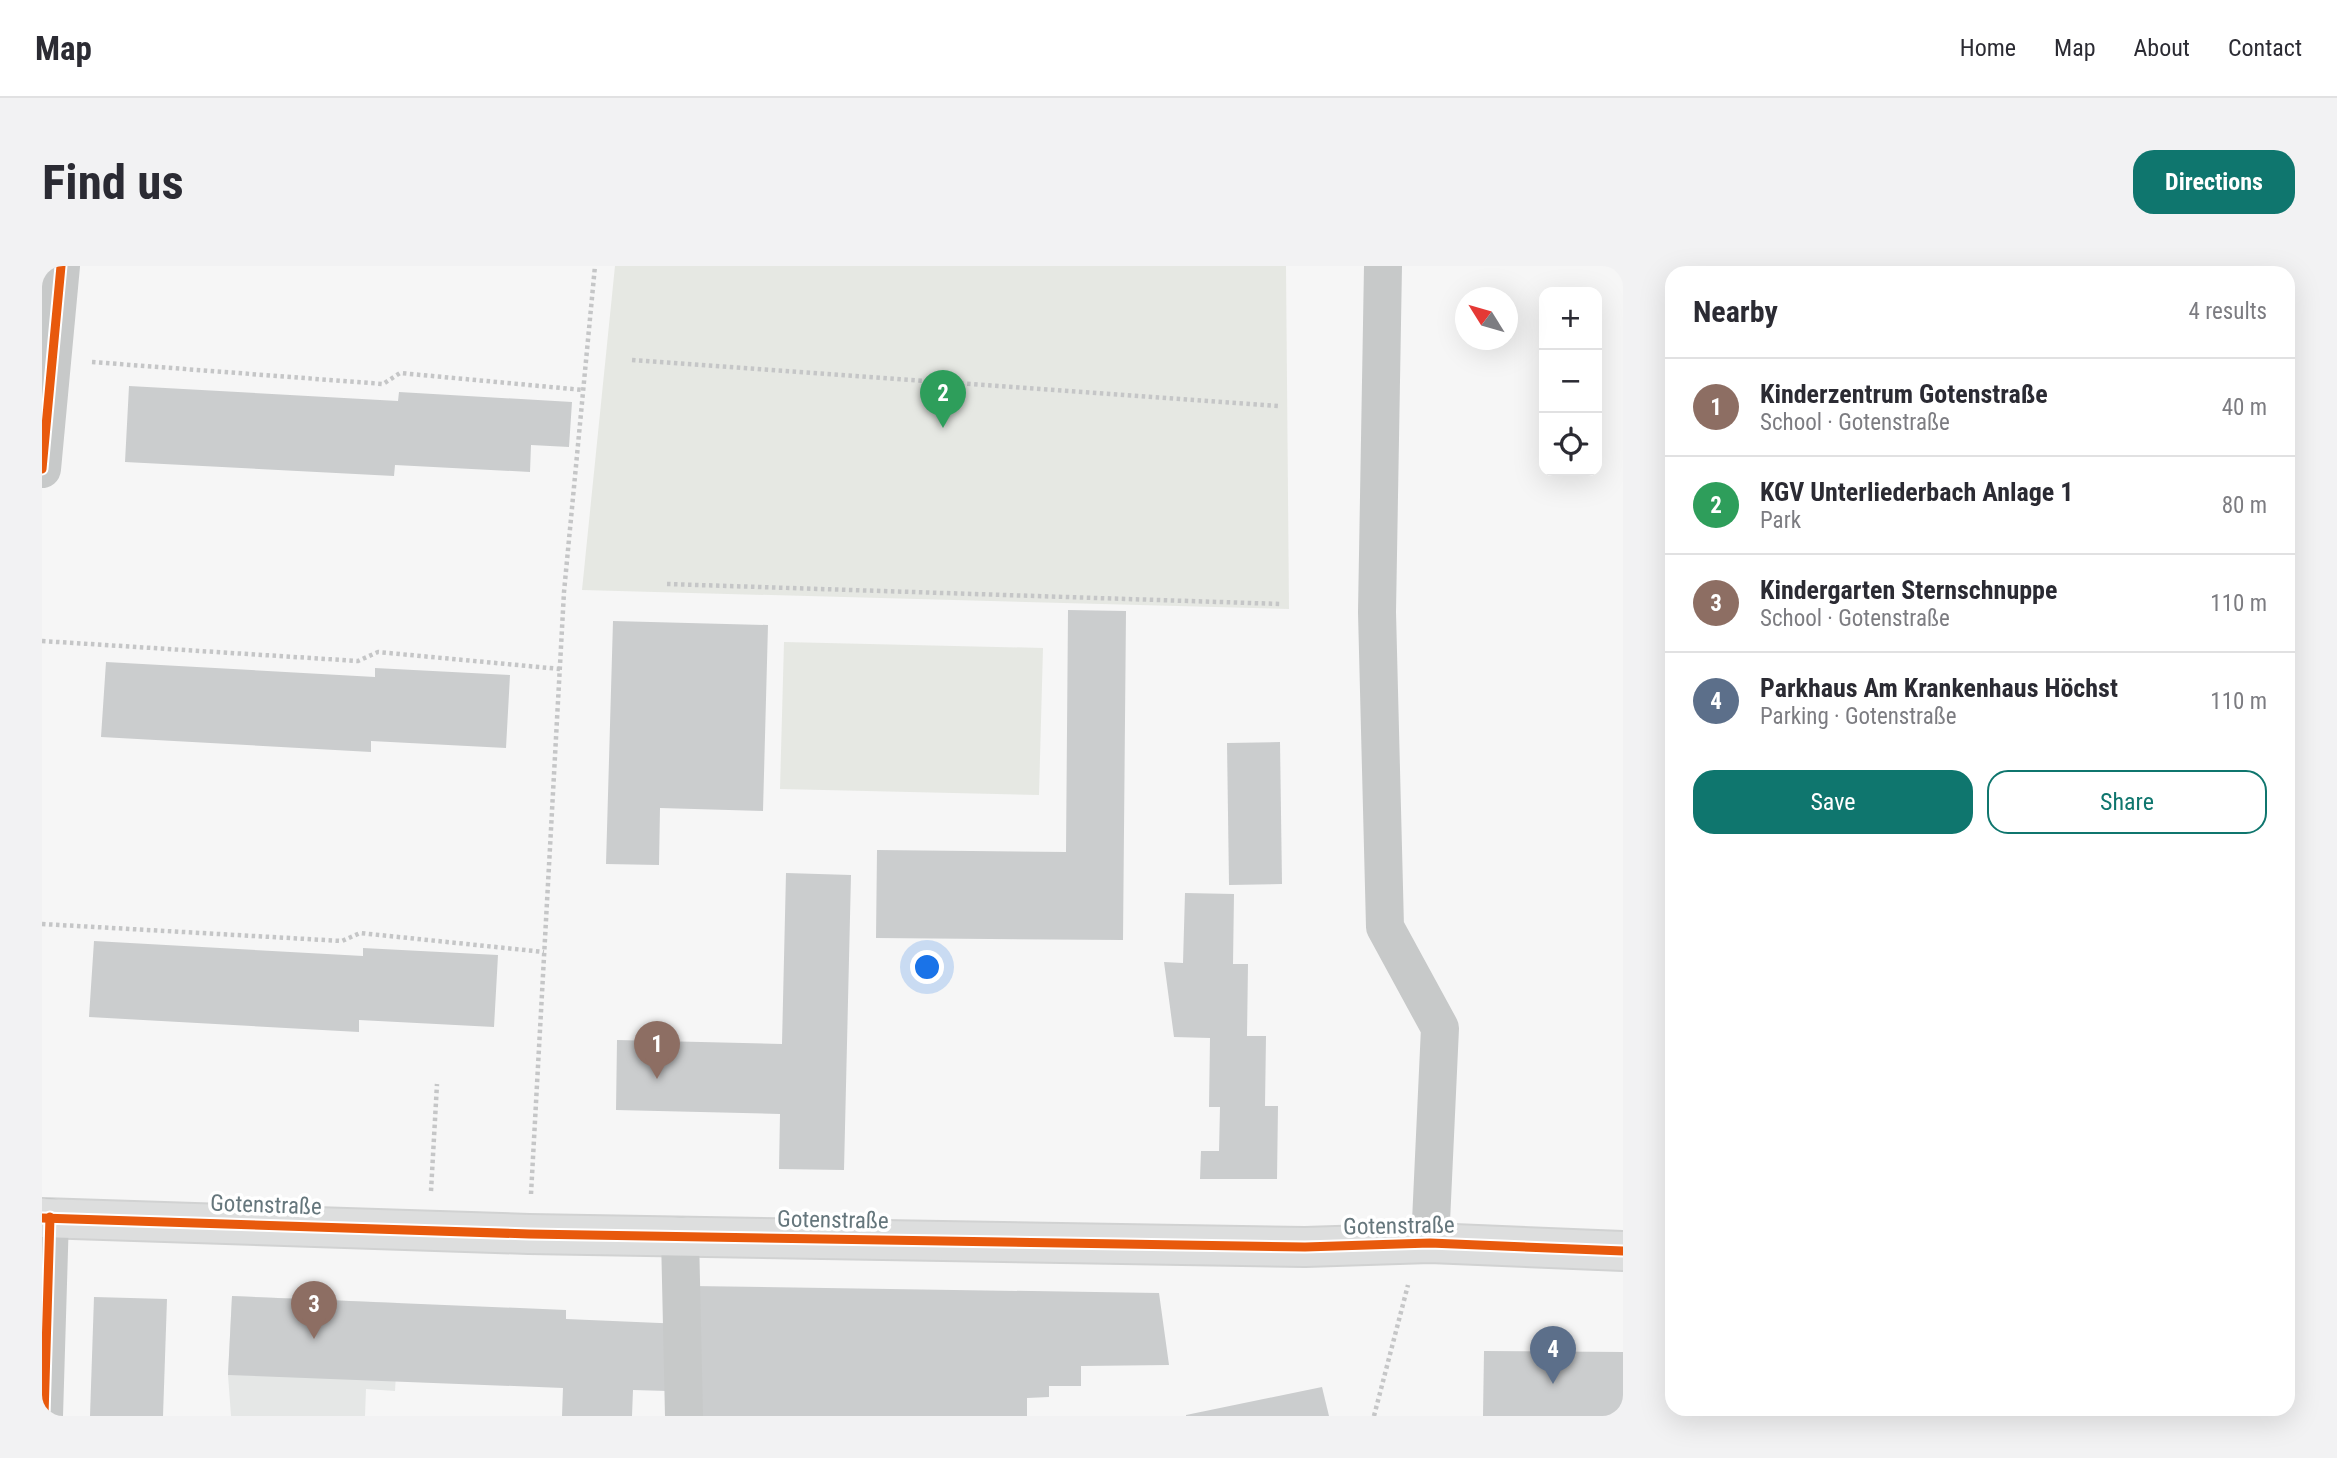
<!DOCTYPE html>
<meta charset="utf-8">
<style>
body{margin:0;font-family:"Roboto Condensed",sans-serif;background:#f2f2f3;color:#2b2b33}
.controls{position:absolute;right:21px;top:21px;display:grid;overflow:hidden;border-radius:14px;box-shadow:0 7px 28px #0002}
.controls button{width:63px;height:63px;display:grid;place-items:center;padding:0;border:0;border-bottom:2px solid #e1e1e2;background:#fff;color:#2b2b33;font:35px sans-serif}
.compass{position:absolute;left:1413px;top:21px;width:63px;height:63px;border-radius:50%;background:#fff;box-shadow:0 7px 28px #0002;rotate:307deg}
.you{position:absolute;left:886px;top:702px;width:24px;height:24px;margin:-18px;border:5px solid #fff;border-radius:50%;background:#1a73e8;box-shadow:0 0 0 10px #1a73e833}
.badge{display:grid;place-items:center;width:46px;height:46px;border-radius:50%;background:#0f766e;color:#fff;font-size:23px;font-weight:700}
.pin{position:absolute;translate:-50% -58px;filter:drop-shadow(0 2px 4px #0008)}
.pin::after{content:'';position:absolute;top:37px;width:24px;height:21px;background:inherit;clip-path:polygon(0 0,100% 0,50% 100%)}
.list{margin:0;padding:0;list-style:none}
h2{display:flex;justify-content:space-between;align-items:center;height:91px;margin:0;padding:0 28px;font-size:30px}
h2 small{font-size:23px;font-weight:400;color:#7c7c81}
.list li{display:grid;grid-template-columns:46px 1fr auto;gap:21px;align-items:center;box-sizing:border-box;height:98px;padding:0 28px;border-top:2px solid #e1e1e2}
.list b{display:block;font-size:26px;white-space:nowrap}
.list p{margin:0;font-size:23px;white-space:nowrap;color:#7c7c81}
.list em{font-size:23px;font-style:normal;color:#7c7c81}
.actions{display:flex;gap:14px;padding:21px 28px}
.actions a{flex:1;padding:16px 0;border:2px solid #0f766e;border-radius:21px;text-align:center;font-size:24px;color:#0f766e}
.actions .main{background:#0f766e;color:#fff}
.icon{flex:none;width:38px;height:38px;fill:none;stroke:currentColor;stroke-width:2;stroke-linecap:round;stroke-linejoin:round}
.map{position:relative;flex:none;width:1581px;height:1150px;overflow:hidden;border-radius:21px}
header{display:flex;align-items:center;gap:42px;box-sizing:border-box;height:98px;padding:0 35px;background:#fff;border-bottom:2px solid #e1e1e2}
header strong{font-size:33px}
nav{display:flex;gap:38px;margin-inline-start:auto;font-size:24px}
.intro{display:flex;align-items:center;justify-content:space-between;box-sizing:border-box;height:168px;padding:0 42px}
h1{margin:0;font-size:49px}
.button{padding:18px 32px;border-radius:21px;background:#0f766e;color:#fff;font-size:24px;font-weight:700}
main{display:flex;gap:42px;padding:0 42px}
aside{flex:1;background:#fff;border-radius:21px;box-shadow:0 7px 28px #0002}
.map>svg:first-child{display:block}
</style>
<header>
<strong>Map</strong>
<nav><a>Home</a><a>Map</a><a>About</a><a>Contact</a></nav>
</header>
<div class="intro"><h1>Find us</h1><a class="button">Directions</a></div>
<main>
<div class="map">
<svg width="1581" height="1150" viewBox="0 0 1581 1150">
<rect width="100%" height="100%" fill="#f6f6f6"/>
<polygon fill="#e5e7e6" points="190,1030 358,1037 353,1125 324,1123 323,1150 189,1150 186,1109"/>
<g fill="#e6e8e3">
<polygon points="573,0 1244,0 1247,343 540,324"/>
<polygon points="742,376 1001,382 997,529 738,523"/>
</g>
<g fill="#cbcdce">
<polygon points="87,120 356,135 357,126 530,136 527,181 489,179 488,206 353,199 352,210 83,196"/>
<polygon points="1026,344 1084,345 1081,674 834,672 835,584 1024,586"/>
<polygon points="571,355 726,359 721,545 618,542 617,599 564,598"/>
<polygon points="64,396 333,411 333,402 468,409 464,482 329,475 329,486 59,471"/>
<polygon points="1238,476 1240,618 1187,619 1185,477"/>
<polygon points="744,607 809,609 802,904 737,903 738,848 574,844 575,774 740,778"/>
<polygon points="1143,627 1192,628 1191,698 1206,698 1205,770 1224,770 1223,840 1236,840 1235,913 1158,913 1159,885 1177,885 1178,841 1167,841 1168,772 1132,771 1122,696 1141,697"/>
<polygon points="52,675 321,690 321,682 456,689 452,761 317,754 317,766 47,751"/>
<polygon points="650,1020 1117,1027 1127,1099 1039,1100 1039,1120 1007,1120 1007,1131 985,1132 985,1150 660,1150 626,1125 591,1124 590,1150 520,1150 521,1122 186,1109 190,1030 524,1044 524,1053 641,1058"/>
<polygon points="52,1031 125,1033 121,1150 48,1150"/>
<polygon points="1442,1085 1581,1086 1581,1150 1441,1150"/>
<polygon points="1280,1121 1287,1150 1144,1150 1144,1149"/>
</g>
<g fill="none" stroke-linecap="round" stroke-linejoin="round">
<g stroke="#d1d2d2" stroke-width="42">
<polyline id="major" points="0,952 487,968 1263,981 1388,977 1581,985"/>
</g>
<g stroke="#c5c6c7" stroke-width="4.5" stroke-dasharray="3.5 3.5" stroke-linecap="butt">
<polyline points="590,94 1236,140"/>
<polyline points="50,96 341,118 358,107 541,124"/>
<polyline points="625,318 1239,338"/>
<polyline points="0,375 316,395 336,386 518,403"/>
<polyline points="0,658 300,675 318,667 502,686"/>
<polyline points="389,925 395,818"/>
<polyline points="489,928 522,326 553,0"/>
<polyline points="1332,1150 1366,1019"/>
</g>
<g stroke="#c7c9c9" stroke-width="38">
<polyline points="1341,0 1335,346 1343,661 1398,762 1388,977"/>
<polyline points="0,203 19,0"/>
<polyline points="638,970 642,1150"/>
<polyline points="2,1150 8,951"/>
</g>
<use href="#major" stroke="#dddede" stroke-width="38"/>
<g stroke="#fff" stroke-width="13">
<g id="cycleway">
<polyline points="0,203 19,0"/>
<polyline points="0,952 487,968 1263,981 1388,977 1581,985"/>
<polyline points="2,1150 8,951"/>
</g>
</g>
<use href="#cycleway" stroke="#e8590c" stroke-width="9"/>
</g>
<g text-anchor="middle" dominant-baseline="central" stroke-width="7" stroke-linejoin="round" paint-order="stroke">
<g font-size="23" fill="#65767c" stroke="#fff">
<text transform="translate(224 939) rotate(2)">Gotenstraße</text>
<text transform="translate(791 954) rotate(1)">Gotenstraße</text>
<text transform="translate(1357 960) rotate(-1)">Gotenstraße</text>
</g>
</g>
</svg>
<div class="controls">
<button>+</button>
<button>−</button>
<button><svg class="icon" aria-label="locate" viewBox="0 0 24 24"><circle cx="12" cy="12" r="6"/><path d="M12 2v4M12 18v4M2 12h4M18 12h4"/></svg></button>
</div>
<svg class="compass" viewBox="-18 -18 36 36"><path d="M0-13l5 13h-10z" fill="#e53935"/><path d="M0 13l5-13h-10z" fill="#7c7c81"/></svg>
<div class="you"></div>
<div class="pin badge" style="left:615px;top:813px;background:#8d6e63">1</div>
<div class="pin badge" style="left:901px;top:162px;background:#2e9e5b">2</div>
<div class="pin badge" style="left:272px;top:1073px;background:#8d6e63">3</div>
<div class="pin badge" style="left:1511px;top:1118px;background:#5c6f8a">4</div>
</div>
<aside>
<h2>Nearby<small>4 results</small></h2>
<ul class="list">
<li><span class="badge" style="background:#8d6e63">1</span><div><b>Kinderzentrum Gotenstraße</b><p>School · Gotenstraße</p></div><em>40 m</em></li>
<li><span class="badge" style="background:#2e9e5b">2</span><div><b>KGV Unterliederbach Anlage 1</b><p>Park</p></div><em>80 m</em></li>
<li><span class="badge" style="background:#8d6e63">3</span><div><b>Kindergarten Sternschnuppe</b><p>School · Gotenstraße</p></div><em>110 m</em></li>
<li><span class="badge" style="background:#5c6f8a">4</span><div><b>Parkhaus Am Krankenhaus Höchst</b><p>Parking · Gotenstraße</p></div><em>110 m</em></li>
</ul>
<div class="actions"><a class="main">Save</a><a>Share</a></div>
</aside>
</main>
